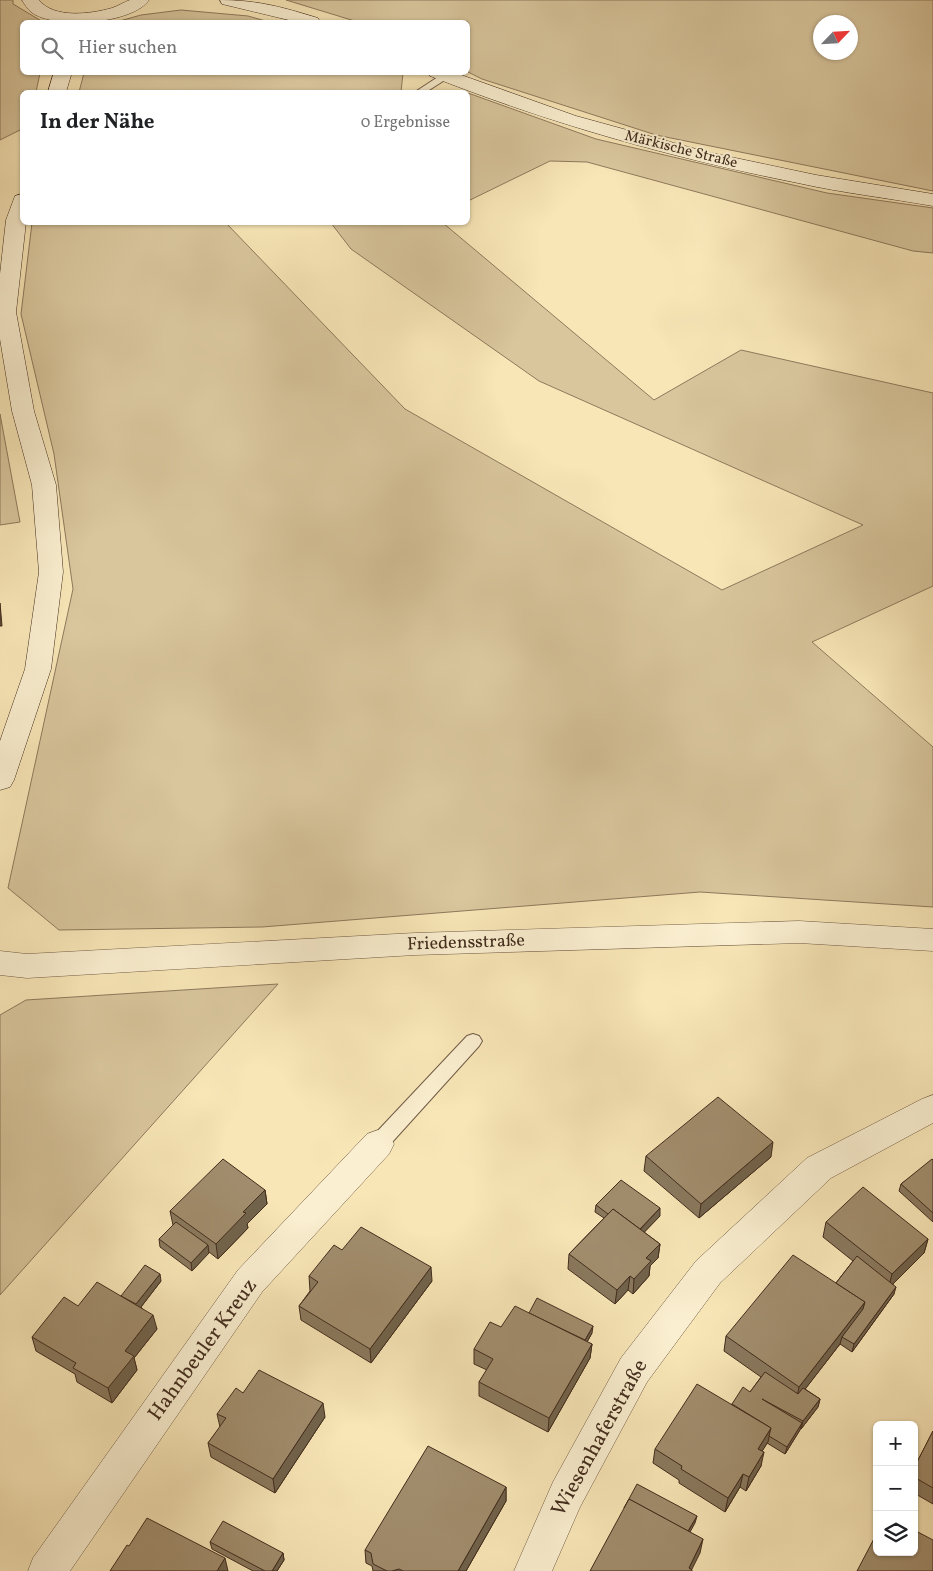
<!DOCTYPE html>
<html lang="de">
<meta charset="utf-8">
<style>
body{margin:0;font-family:Vollkorn,serif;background:#f2f2f2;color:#202124}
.controls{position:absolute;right:15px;bottom:15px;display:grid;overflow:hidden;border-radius:8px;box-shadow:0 1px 4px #0004}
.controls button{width:45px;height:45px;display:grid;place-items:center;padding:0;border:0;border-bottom:1px solid #e0e0e0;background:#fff;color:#202124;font:25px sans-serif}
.compass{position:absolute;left:813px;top:15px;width:45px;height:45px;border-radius:50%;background:#fff;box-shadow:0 1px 4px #0004;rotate:65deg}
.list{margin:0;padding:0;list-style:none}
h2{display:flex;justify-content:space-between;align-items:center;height:65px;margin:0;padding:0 20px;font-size:21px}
h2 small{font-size:16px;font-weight:400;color:#757577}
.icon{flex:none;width:28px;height:28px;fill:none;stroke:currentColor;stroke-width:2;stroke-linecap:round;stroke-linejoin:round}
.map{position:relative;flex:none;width:933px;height:1571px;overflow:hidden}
.search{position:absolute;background:#fff;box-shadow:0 1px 4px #0004;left:20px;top:20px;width:450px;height:55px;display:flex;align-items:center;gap:12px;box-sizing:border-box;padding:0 18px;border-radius:8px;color:#757577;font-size:19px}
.panel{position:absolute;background:#fff;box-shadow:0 1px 4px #0004;left:20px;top:90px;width:450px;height:135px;border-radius:8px}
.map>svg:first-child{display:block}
</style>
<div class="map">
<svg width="933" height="1571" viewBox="0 0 933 1571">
<rect width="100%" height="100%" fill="#f8e6b7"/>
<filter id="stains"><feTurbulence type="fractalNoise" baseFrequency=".004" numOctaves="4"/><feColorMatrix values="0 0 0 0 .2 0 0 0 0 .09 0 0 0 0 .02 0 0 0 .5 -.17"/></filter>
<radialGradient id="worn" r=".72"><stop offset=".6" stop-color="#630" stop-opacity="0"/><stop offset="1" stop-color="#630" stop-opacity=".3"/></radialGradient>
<g fill="#d9c69d" stroke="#8e795d" fill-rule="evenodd">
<polygon points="0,0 13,0 13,4 43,22 22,22 22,72 40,73 36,92 22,92 22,129 0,140"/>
<path d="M286,0h647v191l-277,-56 -174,-56 -14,-7v-50h-110zM820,22h30v30h-30z"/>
<polygon points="181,10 248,16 269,22 116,22 141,15"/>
<polygon points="84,73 84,72 403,73 401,92 79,92"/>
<polygon points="468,93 596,139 827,193 933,208 933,253 913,251 587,162 550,161 468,201"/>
<polygon points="32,223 226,223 405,409 722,590 863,525 539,381 351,249 331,223 443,223 654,400 741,350 933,393 933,586 812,642 933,747 933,907 700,892 262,927 59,930 8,888 73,589 54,454 21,314"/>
<polygon points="0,414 20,522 0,525"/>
<polygon points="278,984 0,1295 0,1015 26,1000"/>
</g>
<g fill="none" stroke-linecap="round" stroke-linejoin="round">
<g stroke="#705a44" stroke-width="2">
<g id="service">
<polygon points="444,73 448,74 449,76 448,78 426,92 415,92"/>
<polygon points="473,1034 479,1036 482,1041 479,1046 385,1150 378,1152 371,1150 368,1144 371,1138 467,1036"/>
</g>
</g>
<g stroke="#705a44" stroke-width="1">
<g id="minor">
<polygon points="799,921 933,929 933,951 799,943 415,955 27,978 0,975 0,951 27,954 415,933"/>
<polygon points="933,1095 933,1123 831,1178 720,1283 647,1382 580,1507 552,1571 514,1571 553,1482 621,1358 696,1261 807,1158 922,1099"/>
<polygon points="378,1130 389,1134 394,1144 389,1154 262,1292 70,1571 28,1571 33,1558 238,1270 367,1134"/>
</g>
</g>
<g stroke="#422c1d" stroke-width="1">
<g id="secondary">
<path d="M22,0h17c15,19 52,14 73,8 6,-2 12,-6 18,-8 5,0 14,0 19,0 -16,24 -95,30 -118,12 -3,-3 -7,-8 -9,-12z"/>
<path d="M220,0c38,0 62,7 98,18l2,4h-23l-75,-18z"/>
<polygon points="54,72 72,72 66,92 48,92"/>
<path d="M428,72h25l123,44 131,36 109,23 117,19v12c-45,-8 -90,-13 -135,-23 -126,-25 -249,-60 -368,-107z"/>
<polygon points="22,194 22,222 26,222 16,312 34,411 56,485 63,572 51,669 14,780 10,787 0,790 0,741 25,669 39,572 32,485 12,411 0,339 0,274 6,220 15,196"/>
</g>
</g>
<use href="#service" fill="#faefd0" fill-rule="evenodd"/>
<use href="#minor" fill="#faefd0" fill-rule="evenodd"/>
<use href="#secondary" fill="#faefd0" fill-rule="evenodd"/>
</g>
<g fill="#8a795e" stroke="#422c1d">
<polygon points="646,1156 771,1157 699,1218 644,1171"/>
<polygon points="933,1160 933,1222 899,1191 901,1184"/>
<polygon points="265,1190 267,1204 247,1224 248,1228 218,1259 209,1252 192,1271 160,1247 159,1239 173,1225 170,1211"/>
<polygon points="596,1205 660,1216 644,1232 660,1244 658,1258 650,1266 649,1276 633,1294 628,1290 615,1304 568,1269 569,1254 604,1218 595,1212"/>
<polygon points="826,1222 928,1239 924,1253 893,1284 894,1294 852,1352 840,1344 805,1389 820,1399 818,1407 801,1429 801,1428 785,1454 767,1443 762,1451 761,1466 746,1491 740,1487 725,1512 679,1483 679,1480 653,1463 655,1449 732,1404 750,1392 761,1377 724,1351 726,1336 836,1283 853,1261 823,1237"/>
<polygon points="342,1250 432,1281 371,1363 301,1320 299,1306 310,1291 309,1276"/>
<polygon points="161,1281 141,1307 157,1329 134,1358 137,1370 112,1403 77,1382 75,1374 36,1351 32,1337 121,1296"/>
<polygon points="529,1313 592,1333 587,1342 592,1344 590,1358 548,1432 479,1396 479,1382 487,1370 474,1364 474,1349 501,1327"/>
<polygon points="243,1393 325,1417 275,1493 211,1457 208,1443 220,1427 217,1414"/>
<polygon points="933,1431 933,1504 914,1493 914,1468"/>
<polygon points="506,1487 506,1501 466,1571 373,1571 372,1566 366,1563 365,1550"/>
<polygon points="210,1542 283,1553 284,1560 277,1571 253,1571 212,1549"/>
</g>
<g fill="#71634c" stroke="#422c1d">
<polygon points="0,603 2,626 0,626"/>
<polygon points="773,1142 771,1157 699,1218 701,1204"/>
<polygon points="265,1190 267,1204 247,1224 248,1228 218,1259 216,1244 243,1212"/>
<polygon points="660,1208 660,1216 635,1242 636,1234"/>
<polygon points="928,1239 924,1253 888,1289 892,1274"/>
<polygon points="660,1244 658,1258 650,1266 649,1276 633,1294 634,1279 646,1258"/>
<polygon points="208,1245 209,1253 192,1271 191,1263"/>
<polygon points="431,1267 432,1281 371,1363 370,1349"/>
<polygon points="160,1274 161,1281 134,1316 132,1309"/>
<polygon points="630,1276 628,1290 615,1304 617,1290"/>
<polygon points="896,1287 894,1294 852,1352 854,1344"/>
<polygon points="865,1302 861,1317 842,1337 840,1344 796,1401 799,1387"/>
<polygon points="153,1315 157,1329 134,1358 137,1370 112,1403 108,1388 125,1351"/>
<polygon points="593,1326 592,1333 581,1353 582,1346"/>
<polygon points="592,1344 590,1358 548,1432 549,1418"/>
<polygon points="820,1399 818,1407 801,1429 803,1421"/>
<polygon points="323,1403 325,1417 275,1493 273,1479"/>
<polygon points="802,1423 800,1430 785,1454 787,1447"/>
<polygon points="771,1428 768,1442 755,1462 758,1449"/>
<polygon points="764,1452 761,1466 746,1491 749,1477"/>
<polygon points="743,1474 740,1487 725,1512 728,1498"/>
<polygon points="506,1487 506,1501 466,1571 458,1571"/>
<polygon points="697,1516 695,1523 684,1543 685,1537"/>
<polygon points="703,1539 700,1553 691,1571 689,1568"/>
<polygon points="283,1553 284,1560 277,1571 272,1571"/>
<polygon points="225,1558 228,1571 217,1571"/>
</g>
<g fill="#a18d6d" stroke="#422c1d">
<polygon points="718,1097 773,1142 701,1204 646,1156"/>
<polygon points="223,1159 265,1190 243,1212 246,1213 216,1244 170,1211"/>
<polygon points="932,1159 933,1160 933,1213 901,1184"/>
<polygon points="621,1180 660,1208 640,1229 613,1209 608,1214 596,1205"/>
<polygon points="863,1187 928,1239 892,1274 826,1222"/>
<polygon points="613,1209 660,1244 646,1258 651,1261 634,1279 630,1276 617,1290 569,1254"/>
<polygon points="176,1222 208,1245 191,1263 159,1239"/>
<polygon points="361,1227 431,1267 370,1349 299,1306 318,1282 309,1276 334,1245 342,1250"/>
<polygon points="793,1255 865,1302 799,1387 726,1336"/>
<polygon points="857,1256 896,1287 854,1344 842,1337 863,1309 865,1302 836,1283"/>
<polygon points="145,1265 160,1274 136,1304 121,1296"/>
<polygon points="97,1282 153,1315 125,1351 134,1356 108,1388 73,1368 76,1363 32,1337 64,1297 78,1306"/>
<polygon points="537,1298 593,1326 585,1340 529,1313"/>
<polygon points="515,1306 592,1344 549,1418 479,1382 493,1359 474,1349 490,1322 501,1327"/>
<polygon points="259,1370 323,1403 273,1479 208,1443 226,1418 217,1414 236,1388 243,1393"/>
<polygon points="765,1372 798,1394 803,1388 820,1399 803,1421 762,1399 802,1423 787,1447 769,1436 771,1428 732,1404 743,1387 750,1392"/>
<polygon points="697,1384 771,1428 758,1449 764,1452 749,1477 743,1474 728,1498 681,1469 682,1466 655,1449"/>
<polygon points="933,1431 933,1488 914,1477 914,1468"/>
<polygon points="428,1446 506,1487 458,1571 403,1571 399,1569 392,1571 387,1571 373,1564 371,1553 365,1550"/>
<polygon points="637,1484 697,1516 688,1531 629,1499 624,1508"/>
<polygon points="629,1499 703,1539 689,1568 692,1570 692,1571 590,1571"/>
<polygon points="147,1518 225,1558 217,1571 110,1571 127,1545 129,1546"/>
<polygon points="223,1521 283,1553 272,1571 265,1571 210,1542"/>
<polygon points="914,1530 933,1540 933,1571 857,1571 877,1533 877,1552 914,1552"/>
</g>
<g text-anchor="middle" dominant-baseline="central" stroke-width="4" stroke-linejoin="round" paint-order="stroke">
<g font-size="15" fill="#422c1d" stroke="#faefd0">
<text transform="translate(681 150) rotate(14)">Märkische Straße</text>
</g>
<g font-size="18" fill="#422c1d" stroke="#faefd0">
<text transform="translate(466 943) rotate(-2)">Friedensstraße</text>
</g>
<g font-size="21" fill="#422c1d" stroke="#faefd0">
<text transform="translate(203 1350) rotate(-54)">Hahnbeuler Kreuz</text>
<text transform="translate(600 1438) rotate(-61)">Wiesenhaferstraße</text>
</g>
</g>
<rect width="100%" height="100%" filter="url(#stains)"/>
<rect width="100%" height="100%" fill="url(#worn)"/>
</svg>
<div class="controls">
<button>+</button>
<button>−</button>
<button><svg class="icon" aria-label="layers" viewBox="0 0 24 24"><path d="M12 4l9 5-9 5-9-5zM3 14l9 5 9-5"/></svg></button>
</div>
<svg class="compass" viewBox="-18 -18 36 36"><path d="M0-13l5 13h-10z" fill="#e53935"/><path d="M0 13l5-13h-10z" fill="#757577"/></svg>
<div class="search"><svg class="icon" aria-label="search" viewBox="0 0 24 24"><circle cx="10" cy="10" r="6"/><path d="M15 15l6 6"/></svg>Hier suchen</div>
<section class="panel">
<h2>In der Nähe<small>0 Ergebnisse</small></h2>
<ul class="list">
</ul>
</section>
</div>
